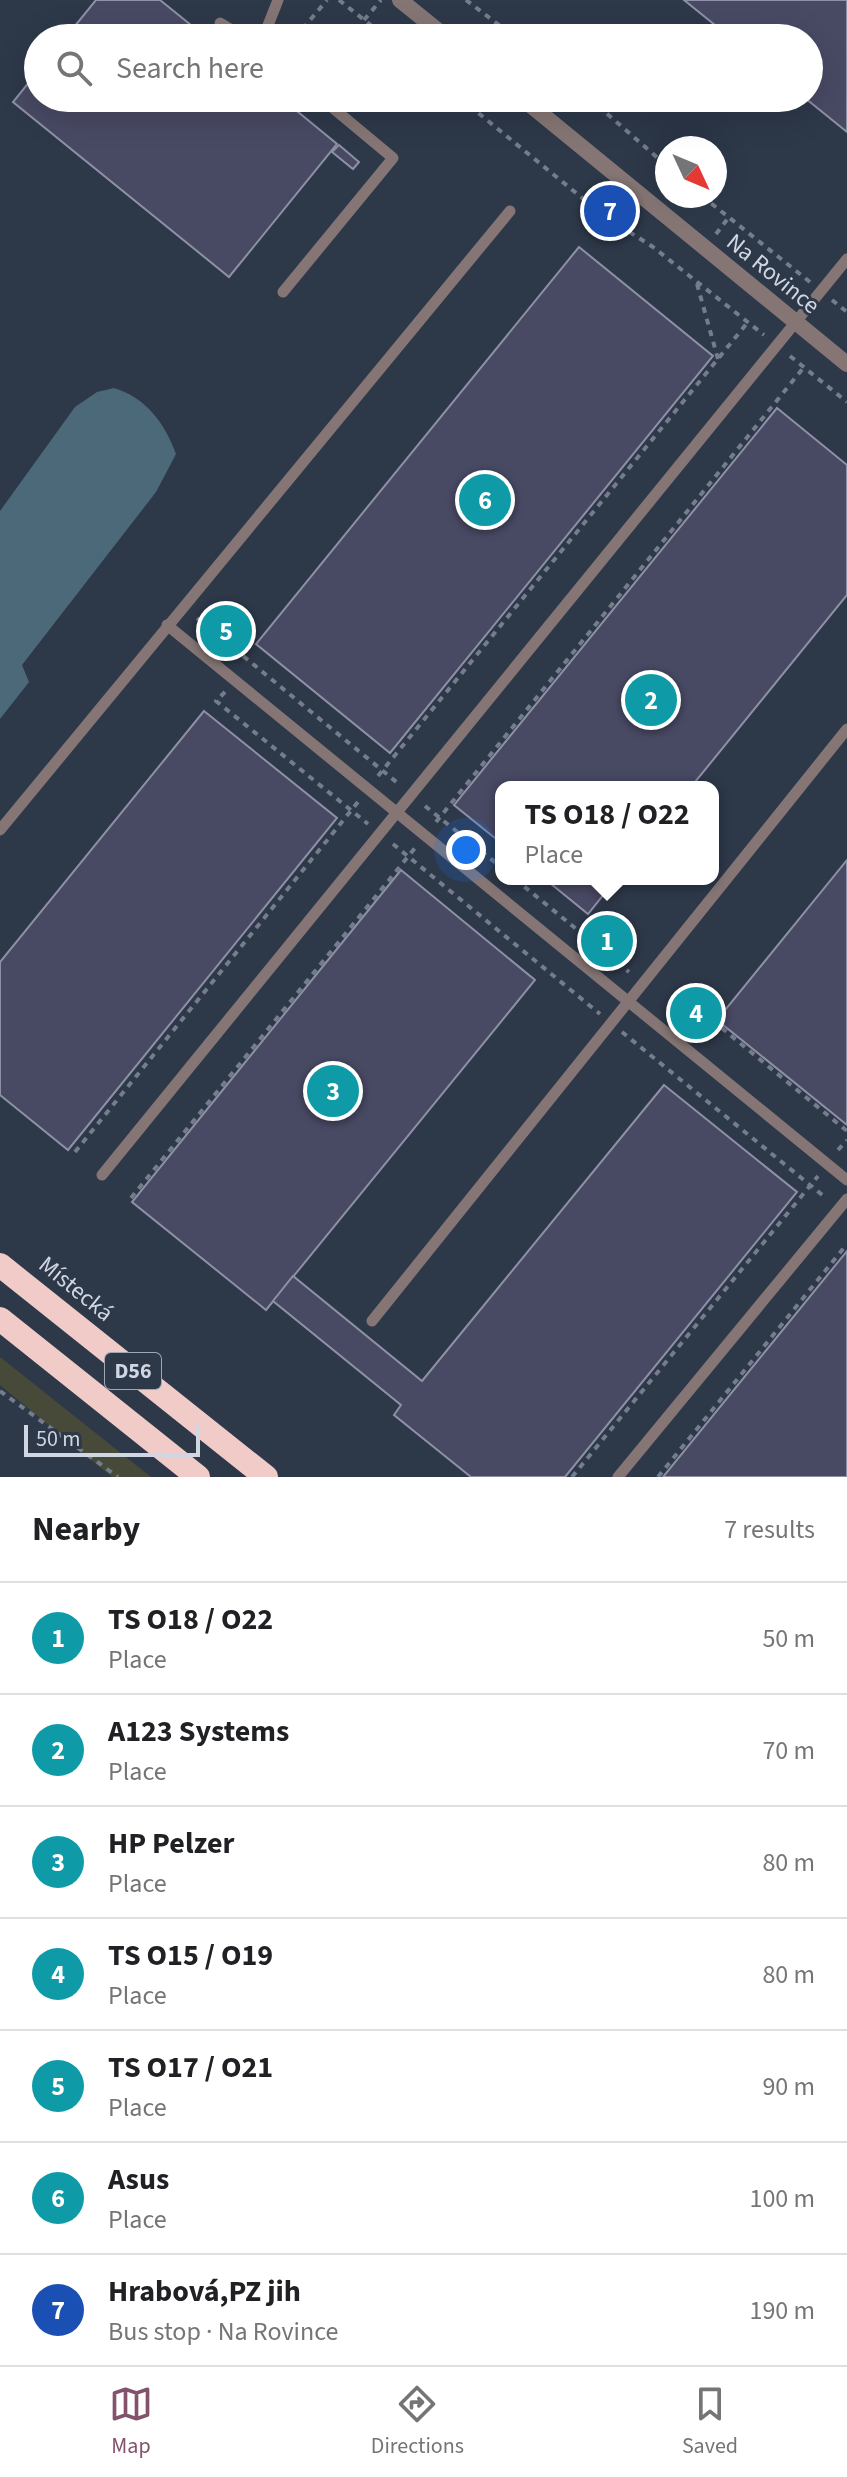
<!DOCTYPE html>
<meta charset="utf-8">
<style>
body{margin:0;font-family:"Source Sans 3",sans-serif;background:#f6f6f6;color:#202124}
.compass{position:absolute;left:655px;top:136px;width:72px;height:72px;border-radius:50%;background:#fff;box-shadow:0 8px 32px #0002;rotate:134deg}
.scale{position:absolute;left:24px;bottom:20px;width:176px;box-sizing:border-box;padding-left:8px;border:4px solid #d0d7e2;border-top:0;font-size:22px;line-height:28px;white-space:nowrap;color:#d0d7e2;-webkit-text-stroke:6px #2d3849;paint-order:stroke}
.you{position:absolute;left:466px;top:850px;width:28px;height:28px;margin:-20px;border:6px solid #fff;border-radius:50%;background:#1a73e8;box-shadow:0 0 0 12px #1a73e833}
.badge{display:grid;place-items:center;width:52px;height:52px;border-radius:50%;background:#83526c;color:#fff;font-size:26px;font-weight:700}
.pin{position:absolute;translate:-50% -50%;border:4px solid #fff;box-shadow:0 2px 8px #0006}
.popup{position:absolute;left:495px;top:781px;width:224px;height:104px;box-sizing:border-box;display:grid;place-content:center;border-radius:16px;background:#fff;filter:drop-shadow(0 2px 6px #0005);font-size:26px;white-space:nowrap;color:#757577}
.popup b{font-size:30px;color:#202124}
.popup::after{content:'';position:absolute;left:50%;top:100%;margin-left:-16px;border:16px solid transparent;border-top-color:#fff}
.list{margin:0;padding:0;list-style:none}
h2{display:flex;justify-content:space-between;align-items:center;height:104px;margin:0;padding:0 32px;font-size:34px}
h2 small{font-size:26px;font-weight:400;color:#757577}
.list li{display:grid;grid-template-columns:52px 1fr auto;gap:24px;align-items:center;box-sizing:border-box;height:112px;padding:0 32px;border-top:2px solid #e0e0e0}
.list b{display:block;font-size:30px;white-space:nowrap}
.list p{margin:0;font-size:26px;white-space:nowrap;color:#757577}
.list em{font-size:26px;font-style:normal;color:#757577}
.icon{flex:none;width:44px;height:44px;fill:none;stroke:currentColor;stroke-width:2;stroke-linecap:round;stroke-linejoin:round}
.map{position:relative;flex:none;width:847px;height:1477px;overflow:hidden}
.search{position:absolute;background:#fff;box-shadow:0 8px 32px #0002;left:24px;right:24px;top:24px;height:88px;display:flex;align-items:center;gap:20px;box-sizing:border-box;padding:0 28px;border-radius:44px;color:#757577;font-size:30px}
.sheet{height:888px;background:#fff}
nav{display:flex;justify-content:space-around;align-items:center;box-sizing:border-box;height:112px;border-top:2px solid #e0e0e0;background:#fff;font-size:22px;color:#757577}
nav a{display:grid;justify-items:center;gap:4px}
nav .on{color:#83526c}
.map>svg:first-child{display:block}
</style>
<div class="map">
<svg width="847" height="1477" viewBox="0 0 847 1477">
<rect width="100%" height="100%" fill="#2d3849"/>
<polygon fill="#484a39" points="0,1357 151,1477 112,1477 0,1385"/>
<path fill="#4c6979" d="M114,388c31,9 51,35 62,66l-20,38 -134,173 7,17 -29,37v-208l75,-104 22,-15z"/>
<g fill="#484963" stroke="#8e90a6" stroke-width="2">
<polygon points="96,0 160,0 207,38 65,38"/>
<polygon points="684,0 847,0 847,132 805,98 809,98 809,38 731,38"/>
<polygon points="38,71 38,98 281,98 337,144 229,277 13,102"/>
<polygon points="339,145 359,162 353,169 332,152"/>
<polygon points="579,247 713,356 390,753 256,644"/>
<polygon points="777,408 847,465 847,595 691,787 501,787 501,843 454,805"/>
<polygon points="219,619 238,635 232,642 213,626"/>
<polygon points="204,711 337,818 68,1150 0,1095 0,962"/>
<polygon points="847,860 847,1125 717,1020"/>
<polygon points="401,870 535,980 266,1310 132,1202"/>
<polygon points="545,879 616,879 588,914"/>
<polygon points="600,929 619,944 614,952 594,937"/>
<polygon points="689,1000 710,1017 703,1025 682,1008"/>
<polygon points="664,1085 797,1192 565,1477 471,1477 394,1415 401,1405 273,1301 293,1276 422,1381"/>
<polygon points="847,1251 847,1477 663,1477"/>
</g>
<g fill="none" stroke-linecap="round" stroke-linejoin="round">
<g stroke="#747d8c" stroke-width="4" stroke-dasharray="6 6" stroke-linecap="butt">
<polyline points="339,0 387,38"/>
<polyline points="466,0 516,38"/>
<polyline points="364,20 381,0"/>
<polyline points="295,38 327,0"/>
<polyline points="460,98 603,215 653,247 764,335"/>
<polyline points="589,98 667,166"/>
<polyline points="702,196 810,282"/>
<polyline points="716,234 729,217"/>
<polyline points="697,284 718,359"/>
<polyline points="832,300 847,312"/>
<polyline points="790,356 847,402"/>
<polyline points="197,618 400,785"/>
<polyline points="225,692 216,701 368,824"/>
<polyline points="378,776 748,322"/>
<polyline points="425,806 501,867"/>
<polyline points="436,822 804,367"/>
<polyline points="393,844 600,1014"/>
<polyline points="515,879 629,972"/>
<polyline points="678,1015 700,1034 712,1020 847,1131"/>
<polyline points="622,1032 826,1198"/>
<polyline points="838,1150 847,1140"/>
<polyline points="75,1152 358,802"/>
<polyline points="131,1198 415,848"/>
<polyline points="0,1391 118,1477"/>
<polyline points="572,1477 818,1176"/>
<polyline points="658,1477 847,1244"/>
</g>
<g stroke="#857675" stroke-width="11">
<polyline points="220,23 245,38"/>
<polyline points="263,38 278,0"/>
<polyline points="283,292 393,158 321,98"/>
<polyline points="167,625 847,1180"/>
<polyline points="0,830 510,211"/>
<polyline points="102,1175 847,259"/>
<polyline points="372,1321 847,729"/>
<polyline points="618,1477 847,1199"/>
</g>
<g stroke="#857675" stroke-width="16">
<polyline points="400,0 447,38"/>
<polyline points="522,98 847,364"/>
</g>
<g stroke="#f1cbc8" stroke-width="24">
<polyline points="0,1265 266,1477"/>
<polyline points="0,1319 198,1477"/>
</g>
</g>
<g text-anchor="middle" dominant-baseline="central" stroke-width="6" stroke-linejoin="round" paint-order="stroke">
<rect fill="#2d3849" stroke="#9fa7b4" stroke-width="2" x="105" y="1353" width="56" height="36" rx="6"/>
<g font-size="22" font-weight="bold" fill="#d0d7e2">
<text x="133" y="1371">D56</text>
</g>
<g font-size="24" fill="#d0d7e2" stroke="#2d3849">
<text transform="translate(773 274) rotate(39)">Na Rovince</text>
<text transform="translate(76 1289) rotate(39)">Místecká</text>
</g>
</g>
</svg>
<svg class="compass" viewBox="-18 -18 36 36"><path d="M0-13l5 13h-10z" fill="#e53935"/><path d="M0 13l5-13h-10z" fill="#757577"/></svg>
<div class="scale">50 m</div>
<div class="you"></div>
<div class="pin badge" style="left:607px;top:941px;background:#0f9aa8">1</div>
<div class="popup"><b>TS O18 / O22</b>Place</div>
<div class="pin badge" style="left:651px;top:700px;background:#0f9aa8">2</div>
<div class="pin badge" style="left:333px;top:1091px;background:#0f9aa8">3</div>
<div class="pin badge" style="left:696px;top:1013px;background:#0f9aa8">4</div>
<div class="pin badge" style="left:226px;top:631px;background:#0f9aa8">5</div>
<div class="pin badge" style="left:485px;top:500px;background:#0f9aa8">6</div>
<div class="pin badge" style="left:610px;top:211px;background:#1a4fb4">7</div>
<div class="search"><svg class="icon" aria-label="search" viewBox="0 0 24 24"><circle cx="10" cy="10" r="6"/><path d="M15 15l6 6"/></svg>Search here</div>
</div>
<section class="sheet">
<h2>Nearby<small>7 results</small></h2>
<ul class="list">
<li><span class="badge" style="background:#0f9aa8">1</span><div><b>TS O18 / O22</b><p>Place</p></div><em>50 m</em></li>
<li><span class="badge" style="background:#0f9aa8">2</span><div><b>A123 Systems</b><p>Place</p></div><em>70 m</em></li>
<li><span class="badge" style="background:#0f9aa8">3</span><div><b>HP Pelzer</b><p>Place</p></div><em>80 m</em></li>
<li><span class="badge" style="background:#0f9aa8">4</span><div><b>TS O15 / O19</b><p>Place</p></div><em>80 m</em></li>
<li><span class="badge" style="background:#0f9aa8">5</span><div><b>TS O17 / O21</b><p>Place</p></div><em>90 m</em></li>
<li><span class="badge" style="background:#0f9aa8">6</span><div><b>Asus</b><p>Place</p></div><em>100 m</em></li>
<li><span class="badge" style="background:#1a4fb4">7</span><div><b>Hrabová,PZ jih</b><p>Bus stop · Na Rovince</p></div><em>190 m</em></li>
</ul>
</section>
<nav>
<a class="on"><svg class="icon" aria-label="map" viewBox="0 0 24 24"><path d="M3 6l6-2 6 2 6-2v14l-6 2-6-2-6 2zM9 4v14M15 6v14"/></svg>Map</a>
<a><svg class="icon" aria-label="directions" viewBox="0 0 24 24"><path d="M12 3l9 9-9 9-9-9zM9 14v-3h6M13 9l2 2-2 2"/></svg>Directions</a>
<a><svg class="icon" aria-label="saved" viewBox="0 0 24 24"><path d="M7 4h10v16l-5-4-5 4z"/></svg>Saved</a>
</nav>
